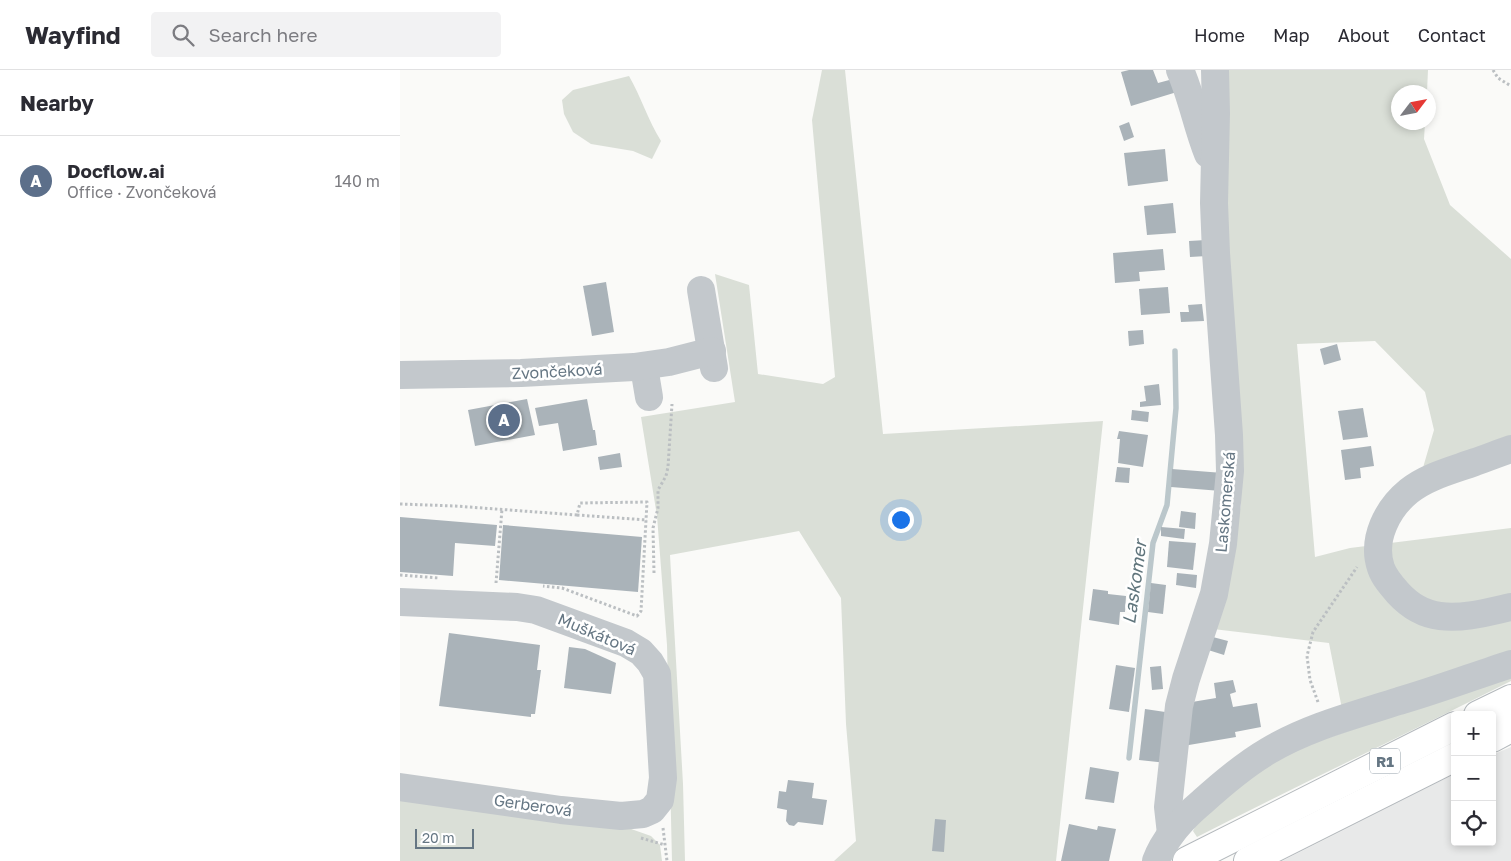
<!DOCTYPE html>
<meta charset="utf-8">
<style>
body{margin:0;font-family:"Golos Text",sans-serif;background:#f2f2f3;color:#2b2b33}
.controls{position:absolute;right:15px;bottom:15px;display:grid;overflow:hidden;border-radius:5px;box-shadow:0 2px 8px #0003}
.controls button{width:45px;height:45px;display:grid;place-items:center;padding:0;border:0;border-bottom:1px solid #e1e1e2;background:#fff;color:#2b2b33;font:25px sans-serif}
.compass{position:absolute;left:991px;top:15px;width:45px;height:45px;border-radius:50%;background:#fff;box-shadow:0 2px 8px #0003;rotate:58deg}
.scale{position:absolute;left:15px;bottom:12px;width:59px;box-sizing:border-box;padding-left:5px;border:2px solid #657683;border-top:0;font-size:14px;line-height:18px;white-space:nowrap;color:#657683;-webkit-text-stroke:4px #fff;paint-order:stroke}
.you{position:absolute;left:500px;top:449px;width:18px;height:18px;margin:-12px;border:4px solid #fff;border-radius:50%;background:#1a73e8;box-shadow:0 0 0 8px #1a73e833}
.badge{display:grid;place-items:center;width:32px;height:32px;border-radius:50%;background:#e4572e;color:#fff;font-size:16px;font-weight:700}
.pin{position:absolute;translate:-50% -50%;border:2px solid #fff;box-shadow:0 1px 5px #0006}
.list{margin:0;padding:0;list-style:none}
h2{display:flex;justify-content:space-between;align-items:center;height:65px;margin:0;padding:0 20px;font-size:21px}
h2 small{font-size:16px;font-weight:400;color:#7c7c81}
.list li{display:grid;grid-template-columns:32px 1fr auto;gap:15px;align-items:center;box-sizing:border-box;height:90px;padding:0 20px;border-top:1px solid #e1e1e2}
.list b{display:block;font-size:19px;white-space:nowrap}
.list p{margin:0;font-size:16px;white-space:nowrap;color:#7c7c81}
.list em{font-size:16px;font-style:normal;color:#7c7c81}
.icon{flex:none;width:28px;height:28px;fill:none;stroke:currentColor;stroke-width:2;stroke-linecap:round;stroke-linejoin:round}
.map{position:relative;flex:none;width:1111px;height:791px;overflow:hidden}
header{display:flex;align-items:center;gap:30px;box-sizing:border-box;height:70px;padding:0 25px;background:#fff;border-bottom:1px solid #e1e1e2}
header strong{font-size:24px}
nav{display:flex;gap:28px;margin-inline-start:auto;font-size:18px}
.search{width:350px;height:45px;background:#f2f2f3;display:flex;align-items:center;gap:12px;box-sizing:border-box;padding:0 18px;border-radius:5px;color:#7c7c81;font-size:19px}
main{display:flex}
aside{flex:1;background:#fff}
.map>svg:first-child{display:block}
</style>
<header>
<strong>Wayfind</strong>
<div class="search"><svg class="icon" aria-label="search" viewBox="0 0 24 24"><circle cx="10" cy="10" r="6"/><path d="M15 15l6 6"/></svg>Search here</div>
<nav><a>Home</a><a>Map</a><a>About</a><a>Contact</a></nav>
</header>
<main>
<aside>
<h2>Nearby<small></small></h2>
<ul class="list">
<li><span class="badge" style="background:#5c6f8a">A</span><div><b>Docflow.ai</b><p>Office · Zvončeková</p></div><em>140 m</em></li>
</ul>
</aside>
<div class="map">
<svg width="1111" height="791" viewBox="0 0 1111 791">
<rect width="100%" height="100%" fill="#fafaf8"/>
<polygon fill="#e8e9e9" points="1111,677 1111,791 882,791 1055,704 1055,772 1092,772 1092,685"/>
<g fill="#dadfd7">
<polygon points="422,0 445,0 483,364 703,351 656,791 434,791 456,771 446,654 441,528 399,461 270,485 283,714 285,791 272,791 267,575 257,446 241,347 335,332 315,204 349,215 358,304 423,314 435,307 412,50"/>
<polygon points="824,0 1028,0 1027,22 998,22 998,52 1025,53 1024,69 1050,135 1111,189 1111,366 1022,401 1034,360 1025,322 975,271 897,274 915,487 950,478 1111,458 1111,582 942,639 929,573 813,559 828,508 841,434 839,358 829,258"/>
<path d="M229,6c12,21 19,44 32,65l-9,18 -19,-8 -42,-7 -18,-12 -9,-18 -2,-14 11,-10z"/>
<path d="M1111,604v7c-105,53 -210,103 -314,156l-4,-6 3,-6 41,-38 51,-35z"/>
<polygon points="0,727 217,754 251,766 260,775 262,791 0,791"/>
</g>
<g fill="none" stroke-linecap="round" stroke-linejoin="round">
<polyline stroke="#bbc7cb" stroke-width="5.5" points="729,688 753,473 767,435 776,338 775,281"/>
</g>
<g fill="#aab3b9">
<polygon points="729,0 753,0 758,13 773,9 777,22 731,36 721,2"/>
<polygon points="729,52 734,67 724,71 719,56"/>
<polygon points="765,79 768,111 728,116 724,83"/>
<polygon points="773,133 776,163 747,165 744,136"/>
<polygon points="806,170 807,186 790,187 789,171"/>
<polygon points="763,179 765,200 739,202 740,211 715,213 713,183"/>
<polygon points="206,212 214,262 192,266 183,216"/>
<polygon points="768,217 770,243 741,245 739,219"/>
<polygon points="802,234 804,251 781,252 780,242 789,242 788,235"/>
<polygon points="743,260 744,274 729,276 728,261"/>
<polygon points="937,274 941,290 924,295 920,279"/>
<polygon points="759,314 761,335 740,337 740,332 746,331 744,316"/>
<polygon points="127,329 135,365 75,376 68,340"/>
<polygon points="187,329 193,360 195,360 197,375 163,381 158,353 139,356 135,338"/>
<polygon points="963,338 968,367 943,370 938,341"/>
<polygon points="732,340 749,342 748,352 731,350"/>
<polygon points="719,361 748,365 743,397 718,393 720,369 717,369"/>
<polygon points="971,376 974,396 960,398 961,408 945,410 941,380"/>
<polygon points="220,383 222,397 200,400 198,387"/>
<polygon points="717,397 730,398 729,413 715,412"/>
<polygon points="772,399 823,403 821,421 771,417"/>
<polygon points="781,441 796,443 795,459 779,457"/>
<polygon points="0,447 97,455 95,476 55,473 53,506 0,502"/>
<polygon points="103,455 242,467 238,522 99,510"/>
<polygon points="761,457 785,459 784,469 761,466"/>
<polygon points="769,471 796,473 793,500 767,497"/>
<polygon points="777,503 797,505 796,518 776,515"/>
<polygon points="751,513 766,515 763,544 748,542"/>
<polygon points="693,519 708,521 708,524 726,526 725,542 720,542 719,555 689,550"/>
<polygon points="49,563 140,575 137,600 141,600 135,644 131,644 131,647 39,636"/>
<polygon points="809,566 828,571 824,585 805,579"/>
<polygon points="169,577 185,579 216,593 211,624 164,618"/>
<polygon points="716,595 735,598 729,642 709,639"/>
<polygon points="761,596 763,619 752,620 750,597"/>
<polygon points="833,610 836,622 830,624 833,637 857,633 861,657 835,662 836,667 783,676 786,633 816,628 814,613"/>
<polygon points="745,639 772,643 767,693 739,690"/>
<polygon points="690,697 719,702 714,733 685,729"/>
<polygon points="388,710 414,713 412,728 427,730 423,755 398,752 394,756 389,755 386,751 387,740 377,738 379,721 386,722"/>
<polygon points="535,749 546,750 544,782 532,781"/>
<polygon points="669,754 697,760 698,756 716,759 709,791 661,791"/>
</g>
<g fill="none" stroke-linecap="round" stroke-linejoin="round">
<g stroke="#b4b9bd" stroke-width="30">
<g id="highway">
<polyline points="1078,645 1111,629"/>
<polyline points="1092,668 1111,658"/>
<polyline points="787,791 1055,656"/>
<polyline points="848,791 1055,687"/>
</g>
</g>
<g stroke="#bbbfc2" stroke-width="3" stroke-dasharray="2.5 2.5" stroke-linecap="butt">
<polyline points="1093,0 1098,8 1111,16"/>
<polyline points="0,434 55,436 177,445 180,433 247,432 241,541 237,546 162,518 143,516"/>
<polyline points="177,445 247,450"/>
<polyline points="254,503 253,458 258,438 258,420 266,406 268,397 272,334"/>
<polyline points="0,505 39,508"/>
<polyline points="96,513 102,439"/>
<polyline points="918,632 910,610 907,586 913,562 957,497"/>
<polyline points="263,758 267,791"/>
<polyline points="241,768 265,775"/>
</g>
<g stroke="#c3c8cc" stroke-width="28">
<path d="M780,0c12,27 17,57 28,84"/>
<polyline points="301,220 314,298"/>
<polyline points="244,297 249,327"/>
<polyline points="0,305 121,303 234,297 269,292 312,281"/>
<path d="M1111,379c-12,4 -24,9 -36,13 -22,8 -47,14 -66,29 -21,17 -38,48 -28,77 3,9 10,17 17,25 11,12 25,21 42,23 24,3 48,-4 71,-9"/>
<polyline points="0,532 117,537 136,540 226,573 241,582 250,592 257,604 263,708 260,730 252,740 243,744 221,746 161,740 0,717"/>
<polyline points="771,764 768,737 779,636 786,609 814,524 823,474 830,401 829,365 816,183 814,133 816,43 815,0"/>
<path d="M756,791c9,-24 27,-43 46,-59 21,-19 42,-37 66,-51 40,-24 87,-36 131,-50 38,-11 75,-25 112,-37"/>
</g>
<use href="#highway" stroke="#fff" stroke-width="28"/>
</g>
<g text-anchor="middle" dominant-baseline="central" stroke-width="5" stroke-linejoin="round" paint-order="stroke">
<rect fill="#fff" stroke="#939fa8" stroke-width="1" x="970" y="678.5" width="30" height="25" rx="4"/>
<g font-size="15" font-weight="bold" fill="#657683">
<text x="985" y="691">R1</text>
</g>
<g font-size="16" fill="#657683" stroke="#fff">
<text transform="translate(157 301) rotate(-3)">Zvončeková</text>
<text transform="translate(825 432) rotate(-85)">Laskomerská</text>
<text transform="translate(197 564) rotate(23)">Muškátová</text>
<text transform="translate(133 735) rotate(8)">Gerberová</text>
</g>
<g font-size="18" font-style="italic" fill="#60757c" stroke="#fff">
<text transform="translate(734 512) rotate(-82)">Laskomer</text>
</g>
</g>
</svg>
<div class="controls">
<button>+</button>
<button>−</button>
<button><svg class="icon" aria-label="locate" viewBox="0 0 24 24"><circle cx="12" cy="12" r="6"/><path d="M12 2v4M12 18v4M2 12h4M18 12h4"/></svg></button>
</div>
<svg class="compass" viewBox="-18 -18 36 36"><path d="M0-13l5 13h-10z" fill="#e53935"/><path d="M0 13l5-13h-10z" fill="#7c7c81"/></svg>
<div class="scale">20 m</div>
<div class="you"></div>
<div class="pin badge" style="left:104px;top:350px;background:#5c6f8a">A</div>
</div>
</main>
